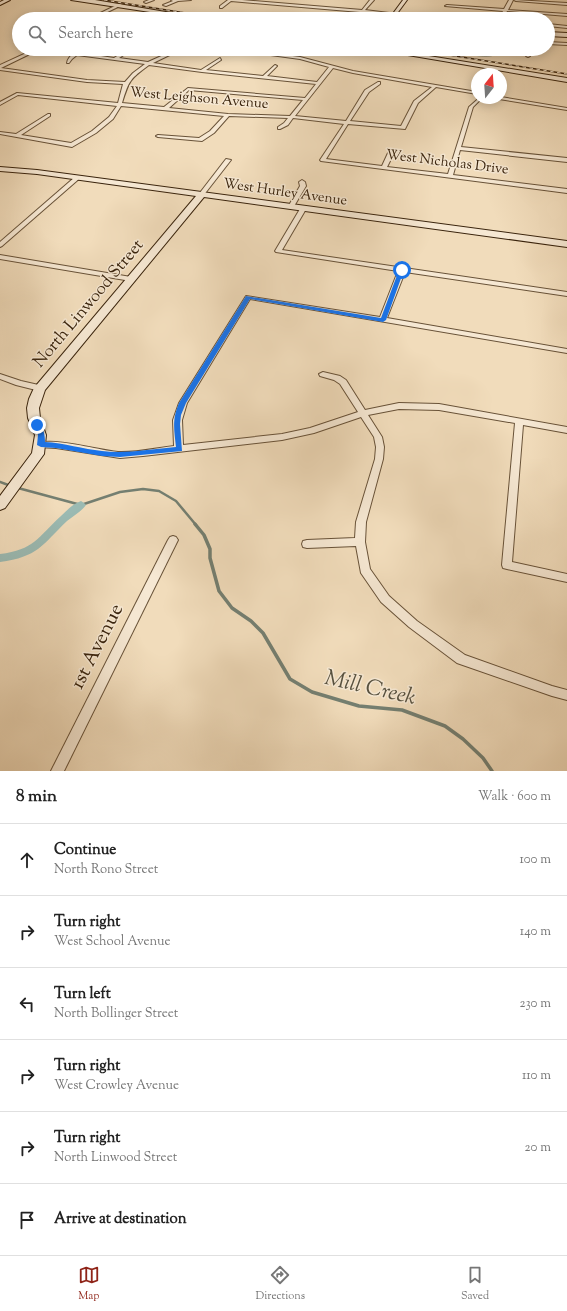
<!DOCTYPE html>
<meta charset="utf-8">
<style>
body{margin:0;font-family:"Sorts Mill Goudy",serif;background:#f6f6f6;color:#222}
.compass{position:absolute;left:471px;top:68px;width:36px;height:36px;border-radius:50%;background:#fff;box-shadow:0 2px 10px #0003;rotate:17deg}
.stop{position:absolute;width:12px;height:12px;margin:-9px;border:3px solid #1a73e8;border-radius:50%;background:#fff}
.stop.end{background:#1a73e8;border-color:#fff;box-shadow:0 1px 4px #0008}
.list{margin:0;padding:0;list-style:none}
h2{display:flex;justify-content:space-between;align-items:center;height:52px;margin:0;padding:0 16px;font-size:17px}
h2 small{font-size:13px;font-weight:400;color:#767676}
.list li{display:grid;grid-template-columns:26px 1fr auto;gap:12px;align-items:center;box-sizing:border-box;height:72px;padding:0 16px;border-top:1px solid #e0e0e0}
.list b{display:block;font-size:15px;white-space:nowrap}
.list p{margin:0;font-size:13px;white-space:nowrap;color:#767676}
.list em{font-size:13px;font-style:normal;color:#767676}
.icon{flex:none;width:22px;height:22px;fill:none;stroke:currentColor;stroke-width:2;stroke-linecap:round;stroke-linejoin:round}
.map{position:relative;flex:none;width:567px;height:771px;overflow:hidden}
.search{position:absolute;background:#fff;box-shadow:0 2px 10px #0003;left:12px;right:12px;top:12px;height:44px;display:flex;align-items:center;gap:10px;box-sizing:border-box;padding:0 14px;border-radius:22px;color:#767676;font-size:15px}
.sheet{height:484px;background:#fff}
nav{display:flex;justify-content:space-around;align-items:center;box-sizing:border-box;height:56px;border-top:1px solid #e0e0e0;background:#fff;font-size:11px;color:#767676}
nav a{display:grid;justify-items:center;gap:2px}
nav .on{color:#8f2418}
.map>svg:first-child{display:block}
</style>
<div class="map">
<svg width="567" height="771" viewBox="0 0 567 771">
<rect width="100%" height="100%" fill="#f1dcbb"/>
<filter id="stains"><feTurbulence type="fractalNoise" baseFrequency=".005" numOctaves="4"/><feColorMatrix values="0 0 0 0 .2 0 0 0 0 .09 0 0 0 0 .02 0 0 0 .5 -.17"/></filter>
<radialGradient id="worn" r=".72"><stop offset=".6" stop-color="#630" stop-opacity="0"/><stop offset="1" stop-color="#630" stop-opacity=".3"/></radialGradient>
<path fill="#9bbbb4" stroke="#747f71" d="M439,49h62l-1,4c-13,8 -45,-2 -61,-4z"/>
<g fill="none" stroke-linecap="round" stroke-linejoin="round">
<g stroke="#747f71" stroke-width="2.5">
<polyline points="0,482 11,486"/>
<polyline points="18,488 81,505 120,492 143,489 159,491 176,501 196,525"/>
</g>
<polyline stroke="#747f71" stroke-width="3.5" points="195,524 204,535 210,549 210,558 219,591 232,608 251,621 263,633 290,679 312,692 359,706 402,710 445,726 463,739 483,758 492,771"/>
<path fill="#9bbbb4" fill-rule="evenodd" d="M81,501l3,2 2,2c-4,6 -13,11 -19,16 -25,24 -29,36 -67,41v-8c34,-4 38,-17 61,-38 6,-6 12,-12 20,-15z"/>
<g stroke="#685238" stroke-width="2">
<g id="street">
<polygon points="149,0 154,0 146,3 144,2"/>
<polygon points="171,0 191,0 178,1 166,6 163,5 173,1"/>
<polygon points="228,0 242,0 362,10 370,0 374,0 365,10 397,14 395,15 363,12 358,19 354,19 360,12 231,1 222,8 220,8 220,6"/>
<polygon points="509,0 513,0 508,10 567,14 567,16 507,11 503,19 499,19 503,11 445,6 447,5 504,9"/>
<polygon points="514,0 567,3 567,5 516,1"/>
<polygon points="119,4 122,5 93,19 88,19"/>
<polygon points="269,14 295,18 297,19 268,16"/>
<polygon points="438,17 465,18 467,19 437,19"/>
<polygon points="548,24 567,26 567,28 548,26"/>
<polygon points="548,42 567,43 567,45 548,44"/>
<path d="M35,49h5l-39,19 86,12 38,2 8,-9 12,-9 -68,-9 -5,4 -3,4h-2c1,-8 12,-14 20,-14l-6,4 33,5 14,-9h5l-14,9 29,4 29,-13h5l-29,14 48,7 19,-12 1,2 -15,10 57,6 12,-11 2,1 -10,10 50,6 12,-15 -29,-8 -73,-10h11l62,8 53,14 124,21v2l-41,-7 -18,16 -13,26 -57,-5 -22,35 56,7 6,-13 3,-2 3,2 -7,14 61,7 21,-67 9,-8 2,1 -7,7 -12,40 106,11v4l-107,-12 -7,25 114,14v4l-246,-32 -1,-1 24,-36 -51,-6 -5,7 -8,4h-2v-2l6,-4 4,-5 -59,-2 -15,17 -12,8 -44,-4 -2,-1 2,-1 41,3 11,-7 14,-15 -103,-10 -8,13 -17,14 -24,14 -72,-13v-2l16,2 32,-20h2v2l-29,19 50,8 21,-12 17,-14 8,-11 -99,-11 -18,10v-3l17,-9 101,10 5,-19 -36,-2 -87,-12v-5zM149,65l53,7 114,12 -11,14 -117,-10 -24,19 -42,-4c7,-23 8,-24 27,-38zM333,68l20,5 79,14 -18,14 -13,25 -51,-5 19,-29 11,-8v-2h-2l-13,8 -19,31 -51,-5zM189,90l114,10 -13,16 -62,-2 -59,-6z"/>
<polygon points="527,49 531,49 530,56 528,57 526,56"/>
<polygon points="501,97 567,108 567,110 499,99 499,98 501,98"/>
<polygon points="226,159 231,160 203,196 199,196 199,194"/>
<polygon points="75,177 80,178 2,246 0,247 0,242"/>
<polygon points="302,180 305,182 306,186 293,208 289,208 288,207 300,186 299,182"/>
<path d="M303,207l3,2 -24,41 285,42v4l-162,-24 -18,46 180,31v4l-317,-54 -63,104 -5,17 1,25 99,-11 28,-6 48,-16 -18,-28 -6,-4 -14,-4 -1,-2 4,-2 17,4 6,4 19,30 34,-7 40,1 128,23v6l-44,-8 -11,137 55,12v8l-60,-13 -4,-1 -1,-3 13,-142 -76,-13 -40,-1 -31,6 14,22 2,10 -1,12 -17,63 -1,20 5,27 19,27 28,25 48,34 87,31 15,4v10l-15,-4 -95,-33 -48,-36 -28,-25 -20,-29 -5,-27 -49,2 -4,-1 -1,-3 1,-3 4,-1 48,-2 1,-16 19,-63 1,-12 -2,-10 -13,-20 -47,16 -32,7 -139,16 -23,2 -64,-10 -18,-1 -1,-2 1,-2c19,-5 59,7 80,9 18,1 38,-4 56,-6l-1,-26 6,-17 67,-107 134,21 18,-46 -122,-19 -1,-1 25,-42z"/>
<polygon points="0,255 131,277 134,279 131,281 0,259"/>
<polygon points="0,374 21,381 43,386 44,388 40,391 16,385 0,379"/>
<polygon points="173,536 176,537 178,540 64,771 51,771 168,540 170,537"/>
</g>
</g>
<g stroke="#3a240d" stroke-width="2">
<g id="secondary">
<polygon points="4,0 10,0 0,5 0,2"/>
<polygon points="71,0 95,0 207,19 196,19"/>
<polygon points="403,0 407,0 393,19 389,19"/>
<polygon points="548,32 567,33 567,37 548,36"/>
<polygon points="372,49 385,49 567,78 567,82"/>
<polygon points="0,167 37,170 567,241 567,247 204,197 45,390 39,408 40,418 46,435 44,454 5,508 0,510 0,496 32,453 35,435 28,418 27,408 29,399 34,388 196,196 37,174 0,171"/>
</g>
</g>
<use href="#street" fill="#f6e8d3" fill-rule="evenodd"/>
<use href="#secondary" fill="#f6e8d3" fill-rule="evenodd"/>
<g stroke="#3a240d" stroke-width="1.5">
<g id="rail">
<polyline points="104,0 223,19"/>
<polyline points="412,49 567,74"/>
</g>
</g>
<use href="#rail" stroke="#f6e8d3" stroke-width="1" stroke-dasharray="3.5" stroke-linecap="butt"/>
</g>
<path fill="#1a73e8" d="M402,268l2,2 -18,50 -3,2 -133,-23 -64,104 -5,12 -1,9 2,27 -62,6 -18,-1 -46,-8 -15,-1 -4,-2 1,-10 -4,-10 3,-2c7,3 8,13 8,19 19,1 38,7 57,9 24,3 49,-2 74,-4 -2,-18 -4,-27 3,-44l67,-107 135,22 18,-48z"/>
<g text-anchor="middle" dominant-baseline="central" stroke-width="3" stroke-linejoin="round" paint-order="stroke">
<g font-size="14" fill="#3a240d" stroke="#f6e8d3">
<text transform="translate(199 99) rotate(5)">West Leighson Avenue</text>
<text transform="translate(447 163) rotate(7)">West Nicholas Drive</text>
<text transform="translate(285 193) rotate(8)">West Hurley Avenue</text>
</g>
<g font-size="17" fill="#3a240d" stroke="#f6e8d3">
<text transform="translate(89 304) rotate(-50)">North Linwood Street</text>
</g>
<g font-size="20" fill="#3a240d" stroke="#f6e8d3">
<text transform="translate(98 647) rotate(-63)">1st Avenue</text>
</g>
<g font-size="22" font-style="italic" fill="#57513f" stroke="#f6e8d3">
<text transform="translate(370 689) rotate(13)">Mill Creek</text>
</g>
</g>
<rect width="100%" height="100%" filter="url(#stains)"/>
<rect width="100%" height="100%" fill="url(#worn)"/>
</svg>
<svg class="compass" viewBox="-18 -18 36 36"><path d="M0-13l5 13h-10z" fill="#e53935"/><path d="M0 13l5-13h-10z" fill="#767676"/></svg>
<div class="stop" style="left:402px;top:270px"></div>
<div class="stop end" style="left:37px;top:425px"></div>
<div class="search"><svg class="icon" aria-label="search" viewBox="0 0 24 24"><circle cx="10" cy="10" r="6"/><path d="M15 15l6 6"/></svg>Search here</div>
</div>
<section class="sheet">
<h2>8 min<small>Walk · 600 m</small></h2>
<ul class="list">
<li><svg class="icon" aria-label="ahead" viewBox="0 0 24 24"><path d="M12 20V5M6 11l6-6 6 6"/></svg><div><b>Continue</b><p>North Rono Street</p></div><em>100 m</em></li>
<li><svg class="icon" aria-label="right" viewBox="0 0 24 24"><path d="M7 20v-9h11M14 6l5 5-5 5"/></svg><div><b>Turn right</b><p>West School Avenue</p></div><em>140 m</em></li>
<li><svg class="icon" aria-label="left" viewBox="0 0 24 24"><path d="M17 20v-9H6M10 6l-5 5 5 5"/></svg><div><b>Turn left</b><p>North Bollinger Street</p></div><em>230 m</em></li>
<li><svg class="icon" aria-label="right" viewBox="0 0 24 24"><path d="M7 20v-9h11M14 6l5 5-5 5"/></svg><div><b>Turn right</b><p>West Crowley Avenue</p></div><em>110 m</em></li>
<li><svg class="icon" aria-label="right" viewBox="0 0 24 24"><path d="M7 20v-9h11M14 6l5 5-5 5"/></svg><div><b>Turn right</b><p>North Linwood Street</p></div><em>20 m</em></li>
<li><svg class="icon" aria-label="arrive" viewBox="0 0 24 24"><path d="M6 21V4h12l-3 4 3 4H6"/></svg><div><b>Arrive at destination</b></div></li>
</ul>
</section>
<nav>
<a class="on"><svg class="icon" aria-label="map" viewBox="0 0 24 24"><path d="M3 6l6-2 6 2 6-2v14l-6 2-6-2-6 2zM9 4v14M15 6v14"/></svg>Map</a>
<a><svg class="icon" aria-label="directions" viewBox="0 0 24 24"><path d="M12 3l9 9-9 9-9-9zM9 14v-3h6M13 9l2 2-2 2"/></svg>Directions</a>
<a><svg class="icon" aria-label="saved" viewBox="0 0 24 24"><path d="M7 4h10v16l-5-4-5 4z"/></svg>Saved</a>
</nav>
